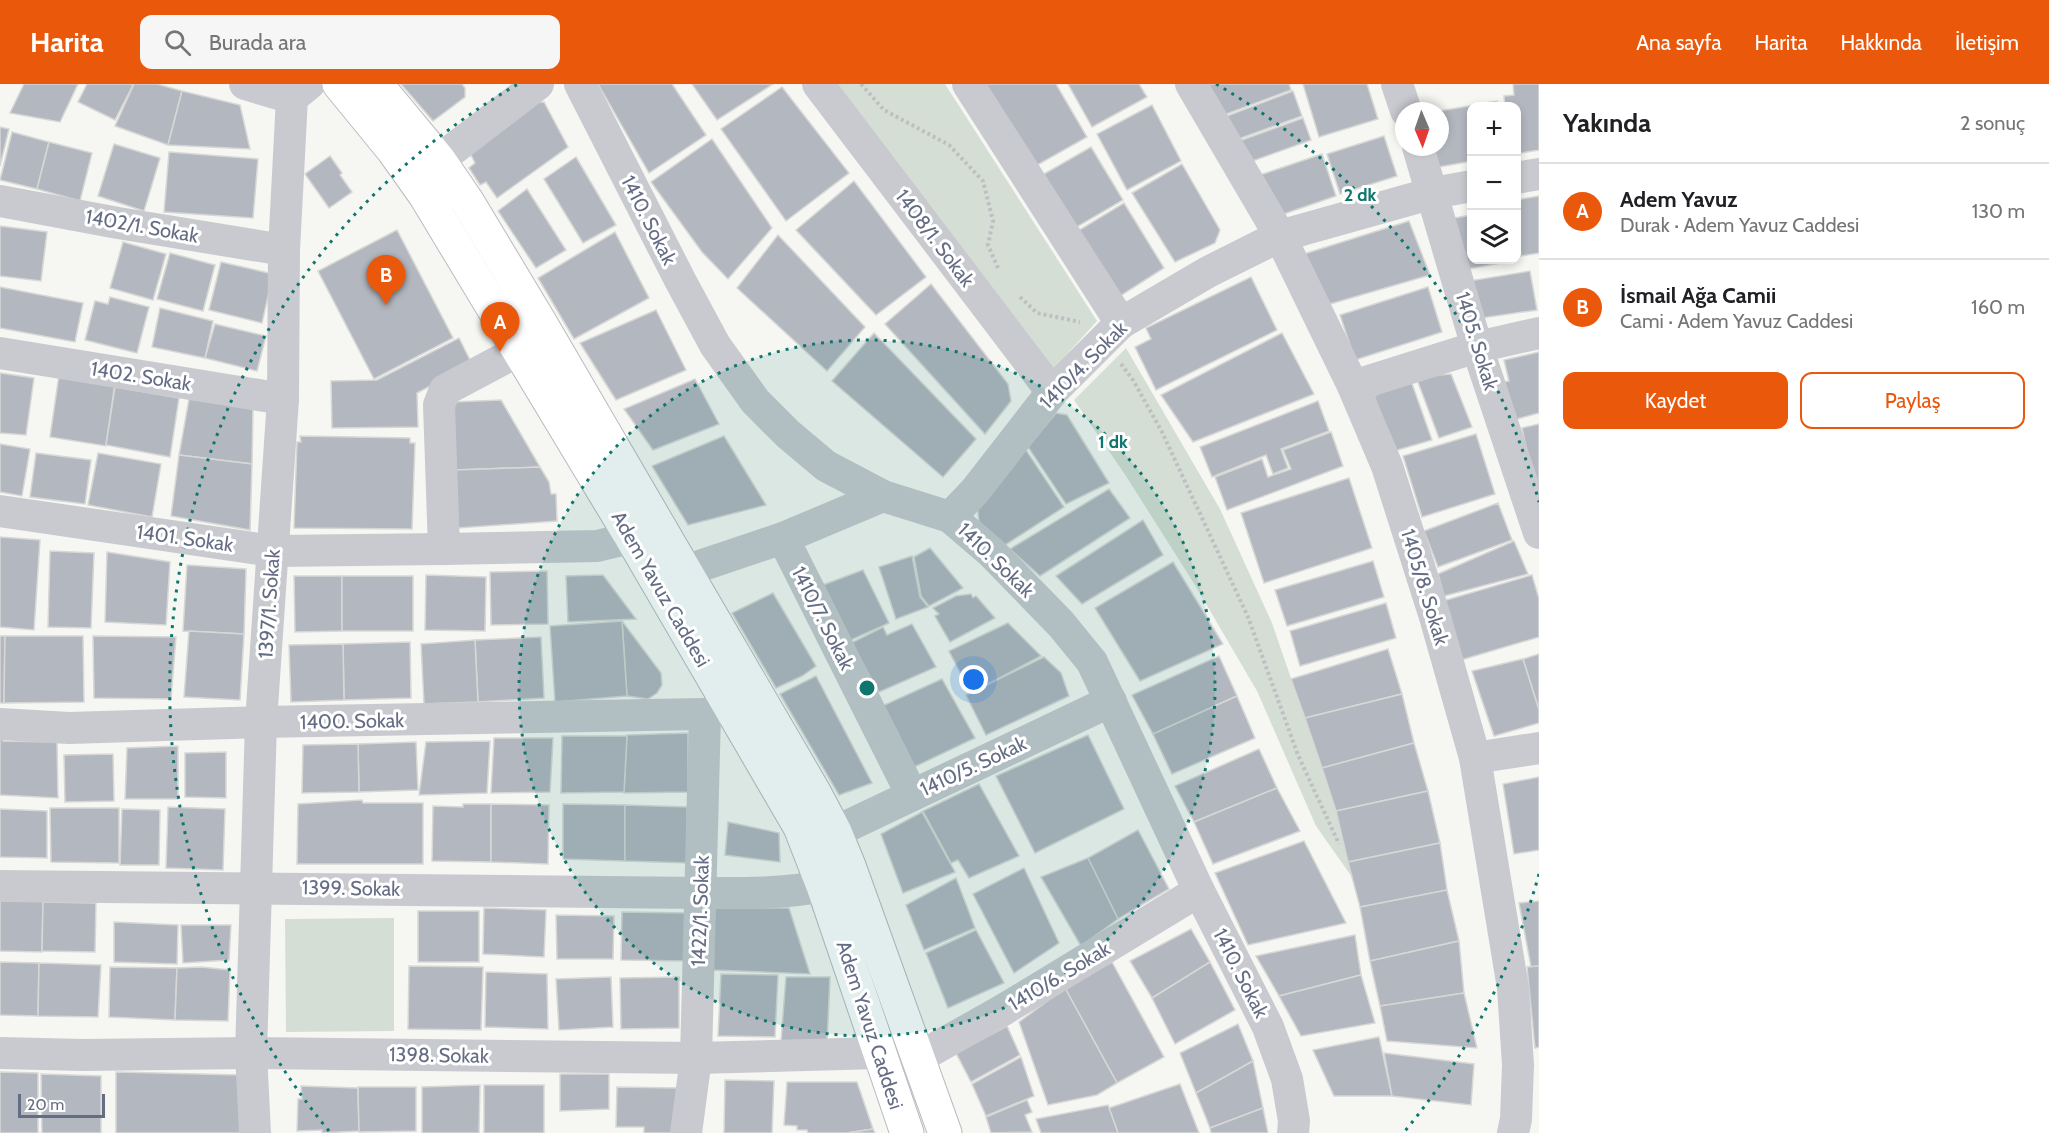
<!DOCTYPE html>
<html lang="tr">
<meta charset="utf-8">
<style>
body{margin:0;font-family:Cabin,sans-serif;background:#f6f6f6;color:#202124}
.controls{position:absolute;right:18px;top:18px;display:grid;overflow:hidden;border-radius:12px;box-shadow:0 3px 9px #0003}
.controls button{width:54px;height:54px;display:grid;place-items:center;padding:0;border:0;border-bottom:2px solid #e0e0e0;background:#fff;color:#202124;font:30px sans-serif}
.compass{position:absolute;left:1395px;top:18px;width:54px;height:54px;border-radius:50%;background:#fff;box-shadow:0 3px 9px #0003;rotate:178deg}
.scale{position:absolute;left:18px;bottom:15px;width:87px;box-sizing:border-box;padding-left:6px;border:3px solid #656d85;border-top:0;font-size:16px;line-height:21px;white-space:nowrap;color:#656d85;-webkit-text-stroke:4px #fff;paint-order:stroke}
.you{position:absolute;left:974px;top:596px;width:21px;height:21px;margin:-15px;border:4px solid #fff;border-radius:50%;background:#1a73e8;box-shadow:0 0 0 9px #1a73e833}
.badge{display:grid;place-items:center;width:39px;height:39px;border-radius:50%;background:#ea580c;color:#fff;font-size:20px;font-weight:700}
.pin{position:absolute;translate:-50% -50px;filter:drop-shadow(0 2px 3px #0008)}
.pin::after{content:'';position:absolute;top:32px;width:21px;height:18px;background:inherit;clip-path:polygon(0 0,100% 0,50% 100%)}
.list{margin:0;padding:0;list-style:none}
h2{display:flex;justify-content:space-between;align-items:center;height:78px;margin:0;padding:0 24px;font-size:26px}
h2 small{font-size:20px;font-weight:400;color:#757577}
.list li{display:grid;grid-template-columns:39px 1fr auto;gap:18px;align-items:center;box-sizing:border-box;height:96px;padding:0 24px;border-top:2px solid #e0e0e0}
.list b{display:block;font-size:22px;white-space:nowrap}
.list p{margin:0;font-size:20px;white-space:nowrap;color:#757577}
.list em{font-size:20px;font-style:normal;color:#757577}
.actions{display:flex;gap:12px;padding:18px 24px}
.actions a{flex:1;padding:14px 0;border:2px solid #ea580c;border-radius:12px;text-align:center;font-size:21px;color:#ea580c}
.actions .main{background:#ea580c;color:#fff}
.icon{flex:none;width:33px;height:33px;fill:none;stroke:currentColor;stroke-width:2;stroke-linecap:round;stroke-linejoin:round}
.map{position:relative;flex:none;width:1539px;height:1049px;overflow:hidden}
header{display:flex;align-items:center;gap:36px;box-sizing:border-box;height:84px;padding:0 30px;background:#ea580c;color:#fff}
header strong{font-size:28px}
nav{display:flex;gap:33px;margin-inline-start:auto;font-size:21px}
.search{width:420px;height:54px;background:#f6f6f6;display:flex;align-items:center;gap:15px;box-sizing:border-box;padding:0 21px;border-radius:12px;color:#757577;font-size:22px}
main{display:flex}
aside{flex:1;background:#fff}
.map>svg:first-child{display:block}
</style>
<header>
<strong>Harita</strong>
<div class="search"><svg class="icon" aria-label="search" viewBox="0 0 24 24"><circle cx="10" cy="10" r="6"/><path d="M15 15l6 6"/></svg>Burada ara</div>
<nav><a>Ana sayfa</a><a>Harita</a><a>Hakkında</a><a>İletişim</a></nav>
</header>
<main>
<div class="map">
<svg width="1539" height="1049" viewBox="0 0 1539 1049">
<rect width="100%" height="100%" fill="#f6f7f3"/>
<g fill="#d5ded4">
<polygon points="835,0 945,0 1097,237 1052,287"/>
<polygon points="1126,264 1220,425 1272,539 1366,813 1316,742 1257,607 1195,501 1126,392 1074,316"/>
<polygon points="394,834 394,947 286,948 285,835"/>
</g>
<g fill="#b3b7bf" stroke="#d7d8d6" stroke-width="1.5">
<polygon points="24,0 78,0 60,38 10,29"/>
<polygon points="87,0 130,0 133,1 115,36 78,18"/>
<polygon points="134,0 157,0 182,7 168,61 115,42"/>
<polygon points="401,0 462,0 465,4 465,13 433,37"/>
<polygon points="598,0 672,0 706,51 649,89"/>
<polygon points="692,0 773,0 717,36"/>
<polygon points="978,0 1056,0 1087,53 1032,84"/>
<polygon points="1068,0 1139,0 1147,13 1092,43"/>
<polygon points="1201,0 1289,0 1291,6 1221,32"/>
<polygon points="1303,0 1367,0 1378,35 1319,53"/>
<polygon points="1513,0 1539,0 1539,66 1516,70 1516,22 1505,22 1504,12 1514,11"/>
<polygon points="782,3 849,89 786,137 721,45"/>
<polygon points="182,7 240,21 250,65 168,61"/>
<polygon points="1293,7 1302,32 1236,56 1227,32"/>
<polygon points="1497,17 1498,22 1472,22 1472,77 1428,85 1424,63 1440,63 1440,27"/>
<polygon points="544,18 568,63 497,114 486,98 480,101 469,84 475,79 467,63 523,19"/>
<polygon points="1152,21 1181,77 1127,106 1097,50"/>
<polygon points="1303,34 1311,56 1247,79 1239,57"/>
<polygon points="0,43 9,45 0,82"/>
<polygon points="12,48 49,58 37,105 0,96"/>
<polygon points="1384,52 1397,92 1340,110 1327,70"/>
<polygon points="712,55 772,144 728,195 702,168 651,98"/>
<polygon points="49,58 92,69 80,117 37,105"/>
<polygon points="114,60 160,74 144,127 98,112"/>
<polygon points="1091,63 1123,116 1075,144 1044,90"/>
<polygon points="169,68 258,75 253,134 164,128"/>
<polygon points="1322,70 1336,112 1275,133 1260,91"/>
<polygon points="330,72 342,89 340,91 352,108 329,124 305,90"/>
<polygon points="576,73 616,141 583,159 544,95"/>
<polygon points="1182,80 1220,146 1215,159 1175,178 1132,109"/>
<polygon points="854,97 926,193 876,231 796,146"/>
<polygon points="527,105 566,166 536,184 498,127"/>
<polygon points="1539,112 1539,169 1521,172 1516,147 1516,116"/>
<polygon points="1124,119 1164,184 1117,214 1076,148"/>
<polygon points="1472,131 1472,176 1516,176 1458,187 1448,135"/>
<polygon points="1409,137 1430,191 1330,220 1304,170"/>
<polygon points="0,142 47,148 41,197 0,192"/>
<polygon points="397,146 453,254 374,295 318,187"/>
<polygon points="615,148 649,214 574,255 538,194"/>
<polygon points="778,151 865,243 827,287 737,204"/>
<polygon points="123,158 166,170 153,216 110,204"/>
<polygon points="170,169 215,181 203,227 157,215"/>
<polygon points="221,178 273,190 262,239 209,226"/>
<polygon points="1530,187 1537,226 1475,235 1469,197"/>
<polygon points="1251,193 1277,246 1156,306 1135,263 1151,255 1146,244"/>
<polygon points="931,200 1008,300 1011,317 985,350 885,240"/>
<polygon points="0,203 83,219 75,258 0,244"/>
<polygon points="1428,203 1442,248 1355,276 1340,231"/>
<polygon points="110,213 149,223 137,269 85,256 95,217 108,220"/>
<polygon points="160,224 213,237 205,274 152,263"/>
<polygon points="656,226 686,286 616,316 580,259"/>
<polygon points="215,240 266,252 257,287 205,274"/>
<polygon points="874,249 976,355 943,393 832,297"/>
<polygon points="1282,249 1314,310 1193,358 1161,311"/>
<polygon points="459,254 472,280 417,309 418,343 332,344 331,297 377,296"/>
<polygon points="1539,268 1539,329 1513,336 1504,298 1509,297 1504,276"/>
<polygon points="0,289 34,294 26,351 0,349"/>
<polygon points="1451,290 1472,343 1439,354 1416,293"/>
<polygon points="59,291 115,299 106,362 50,353"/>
<polygon points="1410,294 1432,356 1394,367 1374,312"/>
<polygon points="695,295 719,340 653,366 624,325"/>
<polygon points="115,303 179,314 170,373 106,361"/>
<polygon points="189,315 253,324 252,380 179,371"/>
<polygon points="501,316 540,383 456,386 453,318"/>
<polygon points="1318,317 1329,347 1281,365 1288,384 1273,390 1266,371 1212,393 1200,363"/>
<polygon points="1056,329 1067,331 1109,399 1066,420 1028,363"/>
<polygon points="1539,340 1539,405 1535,406 1522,344"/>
<polygon points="1331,348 1343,382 1227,426 1215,393 1262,375 1268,393 1291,385 1283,366"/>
<polygon points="1476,350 1495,410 1422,433 1403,372"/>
<polygon points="300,352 410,354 410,359 415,359 412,445 294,444 297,358 301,358"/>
<polygon points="724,352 766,421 688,441 652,382"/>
<polygon points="0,360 30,365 22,412 0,408"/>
<polygon points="1024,363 1064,423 1005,461 979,438 977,420"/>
<polygon points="36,369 91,376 85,420 30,413"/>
<polygon points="98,369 161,380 152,433 88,421"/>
<polygon points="179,371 252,380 250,446 171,432"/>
<polygon points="540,383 549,398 551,410 556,410 557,437 458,444 456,386"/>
<polygon points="1349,394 1372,464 1264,499 1241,429"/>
<polygon points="1109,405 1130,434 1040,492 1010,465"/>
<polygon points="1498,419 1512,456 1438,483 1424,447"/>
<polygon points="1143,436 1163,471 1082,520 1056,492"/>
<polygon points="0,453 40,456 34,546 0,543"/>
<polygon points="1514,457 1528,490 1444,512 1438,490"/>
<polygon points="930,464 963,504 929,522 921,512 914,473"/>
<polygon points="50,467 94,469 91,544 48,543"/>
<polygon points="107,468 170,478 166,541 105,538"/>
<polygon points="912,472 920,513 928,523 896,535 879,483"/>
<polygon points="1373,477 1384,513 1287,542 1275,506"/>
<polygon points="1173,478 1223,560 1140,597 1095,524"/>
<polygon points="187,481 246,485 244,550 183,547"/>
<polygon points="863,486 889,539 851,556 823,501"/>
<polygon points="547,487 548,540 491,541 490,488"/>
<polygon points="426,491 486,493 485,547 425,546"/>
<polygon points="603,491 636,535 568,538 566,492"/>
<polygon points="1532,491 1539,515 1539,553 1461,576 1443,517"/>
<polygon points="294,492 342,492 342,547 295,548"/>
<rect x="342" y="492" width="71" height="55"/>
<polygon points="773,509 816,582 802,592 776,604 732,529"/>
<polygon points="971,510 973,514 976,512 995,534 950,558 935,532 939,530 933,524 956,512"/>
<polygon points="1386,519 1396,554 1300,582 1290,547"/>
<polygon points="622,537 661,589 662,601 657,609 648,615 627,612"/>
<polygon points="622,537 627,612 555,618 550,542"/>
<polygon points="1008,539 1041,572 971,609 949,567"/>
<polygon points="912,540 936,583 879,608 851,559 883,543 887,551"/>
<polygon points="189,547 244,550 240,616 184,613"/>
<polygon points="0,552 5,552 4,619 0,619"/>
<polygon points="5,552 83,552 84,618 4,619"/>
<polygon points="93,552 176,553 171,615 94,614"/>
<polygon points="541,553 544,614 478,618 475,556"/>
<polygon points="475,556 478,618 424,620 421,560"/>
<polygon points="410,558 411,614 344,616 343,560"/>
<polygon points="343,560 344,616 291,618 289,561"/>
<polygon points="1388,565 1402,610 1305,634 1291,595"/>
<polygon points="1539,570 1539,626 1523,575"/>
<polygon points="1219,572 1237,612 1153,650 1132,611"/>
<polygon points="1044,573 1061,589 1069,612 986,651 966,611"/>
<polygon points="1523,575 1539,626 1539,639 1494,652 1472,587"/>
<polygon points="816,592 872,699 839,711 780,610"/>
<polygon points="942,595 975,654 914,683 880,623"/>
<polygon points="1402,610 1414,659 1322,684 1305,634"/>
<polygon points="1237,612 1255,654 1172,690 1153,650"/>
<polygon points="688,649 688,708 624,709 627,651"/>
<polygon points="1088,651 1124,725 1035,769 996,692"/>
<polygon points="562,652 627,652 624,708 561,709"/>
<polygon points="0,654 3,655 3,657 57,658 58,714 0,711"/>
<polygon points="494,654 553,654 550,708 491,709"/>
<polygon points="490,657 487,709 419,711 426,658"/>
<polygon points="416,658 418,706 359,708 358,660"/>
<polygon points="1414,659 1428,707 1336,727 1322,684"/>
<polygon points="358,660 359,708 302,709 303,661"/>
<polygon points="178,662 178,715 125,715 127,664"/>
<polygon points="1259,665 1277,704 1194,738 1175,702"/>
<polygon points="226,668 226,714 185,713 185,669"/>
<polygon points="113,670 114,717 65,718 64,671"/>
<polygon points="1539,693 1539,766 1514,770 1503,700"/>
<polygon points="979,700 1019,772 969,794 958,776 951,779 923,727"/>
<polygon points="1277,704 1300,747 1213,780 1194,738"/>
<polygon points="1428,707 1440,759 1348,778 1336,727"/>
<polygon points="362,716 363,719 423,719 423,780 297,780 298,720"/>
<polygon points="463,720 491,720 491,778 432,777 433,722 463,723"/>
<polygon points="491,720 549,721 548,780 491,778"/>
<polygon points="563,720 625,721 625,777 563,775"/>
<polygon points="625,721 687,723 689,779 625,777"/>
<polygon points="168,723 225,725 223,786 166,784"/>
<polygon points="50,724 119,724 119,779 51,778"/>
<polygon points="0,725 47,727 47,774 0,773"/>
<polygon points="122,725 160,726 159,781 120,781"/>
<polygon points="922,728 955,788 903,809 881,750"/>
<polygon points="728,738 779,749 780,778 725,771"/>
<polygon points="1138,746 1169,805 1118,835 1088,774"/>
<polygon points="1304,757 1346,839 1248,861 1215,789"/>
<polygon points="1440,759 1447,806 1360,823 1348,778"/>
<polygon points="1088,774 1118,835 1081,862 1041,793"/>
<polygon points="1024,784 1059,859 1014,889 973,810"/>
<polygon points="956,794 975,844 924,866 906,821"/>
<polygon points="1447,806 1459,857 1370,877 1360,823"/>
<polygon points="0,815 43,816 42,868 0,867"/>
<polygon points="1539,817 1539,882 1531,883 1519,819"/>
<polygon points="43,818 96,819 95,868 42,867"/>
<polygon points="484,824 546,826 544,873 483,870"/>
<polygon points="714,824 789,824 810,890 712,886"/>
<rect x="418" y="827" width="61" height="51"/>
<polygon points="622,828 689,829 688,877 621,876"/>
<polygon points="556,831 614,832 613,875 557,875"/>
<polygon points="114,838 178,841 177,880 114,878"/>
<polygon points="181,841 231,841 229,876 183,879"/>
<polygon points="1191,845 1210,878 1152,914 1130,877"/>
<polygon points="976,846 1004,899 948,924 926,869"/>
<polygon points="1355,851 1361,891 1279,912 1256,872"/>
<polygon points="1459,857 1464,909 1380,922 1370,877"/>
<polygon points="0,878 39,879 38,932 0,931"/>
<polygon points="1112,878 1164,973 1117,999 1065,904"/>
<polygon points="1210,878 1235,926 1175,960 1152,914"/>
<polygon points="39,879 101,881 98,933 38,932"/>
<polygon points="409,882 483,883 481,946 408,945"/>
<polygon points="1539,882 1539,963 1535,964 1527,883"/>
<polygon points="110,883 177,884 175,936 109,933"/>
<polygon points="201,883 230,886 228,937 175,936 177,884"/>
<polygon points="486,888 547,890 548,945 485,943"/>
<polygon points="721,890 778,891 775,953 718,952"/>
<polygon points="1361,891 1375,939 1301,952 1279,912"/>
<polygon points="611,893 613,943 559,946 556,895"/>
<polygon points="679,893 679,944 621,945 620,894"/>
<polygon points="786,893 830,893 827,959 781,957"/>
<polygon points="1065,904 1117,999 1097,1011 1048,1021 1019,938"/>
<polygon points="1464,909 1477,964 1387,957 1380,922"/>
<polygon points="1238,940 1253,977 1196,1009 1180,969"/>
<polygon points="1007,942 1020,971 971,998 956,969"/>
<polygon points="1379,953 1392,1012 1334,1012 1313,966"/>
<polygon points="1384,969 1474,980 1471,1021 1392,1012"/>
<polygon points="1021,973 1034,1012 986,1032 972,1000"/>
<polygon points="1253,977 1263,1024 1210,1044 1196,1009"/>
<polygon points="0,988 38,989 38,1049 0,1049"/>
<polygon points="116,988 241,991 242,1049 116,1049"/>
<polygon points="41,990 101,992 101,1049 42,1049"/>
<polygon points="560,990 609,990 609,1025 560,1027"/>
<polygon points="725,996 774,997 772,1049 724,1049"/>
<polygon points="787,998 857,998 873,1045 847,1049 808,1049 807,1046 797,1046 797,1042 784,1041"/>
<polygon points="1180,1000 1199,1049 1118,1049 1109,1024"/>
<polygon points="480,1001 479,1049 422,1049 422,1003"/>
<rect x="484" y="1001" width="60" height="48"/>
<polygon points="301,1002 358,1004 359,1047 322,1049 322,1046 297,1047 298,1015 302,1015"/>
<polygon points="358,1003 416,1003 416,1047 359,1048"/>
<polygon points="617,1003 677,1004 676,1049 644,1049 644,1043 616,1043"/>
<polygon points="1027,1016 1032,1028 1025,1031 1032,1048 991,1049 986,1033"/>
<polygon points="1108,1021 1118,1049 1041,1049 1036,1035"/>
<polygon points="1263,1024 1268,1049 1211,1049 1210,1044"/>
<polygon points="873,1045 875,1049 847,1049"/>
</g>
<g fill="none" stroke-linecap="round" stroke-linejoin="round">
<g stroke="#b9bbc0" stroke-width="35">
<g id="primary">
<polyline points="339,0 393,66 425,111 630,451 800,743 823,802 907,1049"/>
<polyline points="376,0 439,76 467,117 541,240 814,708 835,748 849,782 945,1049"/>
</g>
</g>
<g stroke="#bebfc2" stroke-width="4" stroke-dasharray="3 3" stroke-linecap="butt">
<polyline points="861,0 884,26 949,61 983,97 993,137 988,161 998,184"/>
<polyline points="1020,213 1037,229 1080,238"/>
<polyline points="1121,280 1133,296 1162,348 1248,533 1298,671 1339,760"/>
</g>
<g stroke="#c9cacf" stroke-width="32">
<polyline points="245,0 292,14"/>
<polyline points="580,0 680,196 715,261 755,317 788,350 826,382 883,412 950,433 991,468 1061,540 1092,578 1199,807 1268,943 1287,995 1294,1037 1293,1049"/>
<polyline points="818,0 1052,308"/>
<polyline points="968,0 1121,239"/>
<polyline points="1191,0 1280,152 1353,302 1387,382 1435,533 1475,674 1513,904 1518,981 1516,1035 1513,1049"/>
<polyline points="1397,0 1406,27"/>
<polyline points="1418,63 1477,263 1539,449"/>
<polyline points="439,76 538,0"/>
<polyline points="1516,94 1539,90"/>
<polyline points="0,117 118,139 284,166"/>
<polyline points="520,266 445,306 439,321 444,465 597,462 618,457 630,451"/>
<polyline points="0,269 283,315"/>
<polyline points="1353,302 1477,263 1539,249"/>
<polyline points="0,427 273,467 444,465"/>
<polyline points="950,433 975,407 1052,308 1121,239 1208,188 1280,152 1433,109 1472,102"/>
<polyline points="783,454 912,711"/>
<polyline points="685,487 783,454 883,412"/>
<polyline points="0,640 69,644 261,638 705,630"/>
<polyline points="1475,674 1539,664"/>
<polyline points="835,748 1111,617"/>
<path d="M0,802l701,7c41,0 82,1 122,-7"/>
<polyline points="0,969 83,971 251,969 696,974 879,969"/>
<polyline points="918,974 1003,926 1199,807"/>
<polyline points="255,1049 251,969 261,638 283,315 284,166 292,14 309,0"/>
<polyline points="686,1049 696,974 705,630"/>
</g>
<use href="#primary" stroke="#fff" stroke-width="33"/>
</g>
<circle cx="867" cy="604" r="348" fill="#0f766e" fill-opacity=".12"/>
<g fill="none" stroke="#0f766e" stroke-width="3" stroke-dasharray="3 6">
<circle cx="867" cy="604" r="348"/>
<path d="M1539 790A697 697 0 0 1 1405 1047M329 1047A697 697 0 0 1 518 0M1216 0A697 697 0 0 1 1539 418"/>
</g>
<g text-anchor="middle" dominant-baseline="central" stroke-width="6" stroke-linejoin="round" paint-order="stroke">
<g font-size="20" fill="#656d85" stroke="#fff">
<text transform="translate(649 136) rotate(63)">1410. Sokak</text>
<text transform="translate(142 142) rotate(10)">1402/1. Sokak</text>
<text transform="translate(935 154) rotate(53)">1408/1. Sokak</text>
<text transform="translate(1477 257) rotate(73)">1405. Sokak</text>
<text transform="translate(1083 281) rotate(-45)">1410/4. Sokak</text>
<text transform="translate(141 292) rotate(9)">1402. Sokak</text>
<text transform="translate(185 454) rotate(8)">1401. Sokak</text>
<text transform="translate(996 476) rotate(44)">1410. Sokak</text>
<text transform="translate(1425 503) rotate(73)">1405/8. Sokak</text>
<text transform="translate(661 505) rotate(60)">Adem Yavuz Caddesi</text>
<text transform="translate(269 520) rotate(-86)">1397/1. Sokak</text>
<text transform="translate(823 534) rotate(63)">1410/7. Sokak</text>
<text transform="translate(352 637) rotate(-1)">1400. Sokak</text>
<text transform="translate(973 682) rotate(-25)">1410/5. Sokak</text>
<text transform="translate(351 804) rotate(1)">1399. Sokak</text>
<text transform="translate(700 827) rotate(-88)">1422/1. Sokak</text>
<text transform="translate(1241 889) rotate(63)">1410. Sokak</text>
<text transform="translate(1059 892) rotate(-31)">1410/6. Sokak</text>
<text transform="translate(870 941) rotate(72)">Adem Yavuz Caddesi</text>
<text transform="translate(439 971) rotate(1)">1398. Sokak</text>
</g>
</g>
<circle cx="867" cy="604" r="9" fill="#0f766e" stroke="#fff" stroke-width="3"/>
<g font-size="18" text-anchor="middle" font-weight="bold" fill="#0f766e" stroke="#fff" stroke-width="6" stroke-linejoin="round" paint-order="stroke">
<text x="1360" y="117">2 dk</text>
<text x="1113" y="364">1 dk</text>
</g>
</svg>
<div class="controls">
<button>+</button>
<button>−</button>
<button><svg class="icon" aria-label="layers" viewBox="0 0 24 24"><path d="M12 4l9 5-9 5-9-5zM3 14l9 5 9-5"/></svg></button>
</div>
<svg class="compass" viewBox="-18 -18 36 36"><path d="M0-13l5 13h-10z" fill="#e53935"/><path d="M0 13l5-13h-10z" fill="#757577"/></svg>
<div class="scale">20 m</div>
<div class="you"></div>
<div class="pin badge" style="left:500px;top:268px">A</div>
<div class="pin badge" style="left:386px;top:221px">B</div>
</div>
<aside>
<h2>Yakında<small>2 sonuç</small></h2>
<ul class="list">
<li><span class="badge">A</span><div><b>Adem Yavuz</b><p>Durak · Adem Yavuz Caddesi</p></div><em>130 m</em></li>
<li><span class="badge">B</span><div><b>İsmail Ağa Camii</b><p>Cami · Adem Yavuz Caddesi</p></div><em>160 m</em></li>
</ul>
<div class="actions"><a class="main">Kaydet</a><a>Paylaş</a></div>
</aside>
</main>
